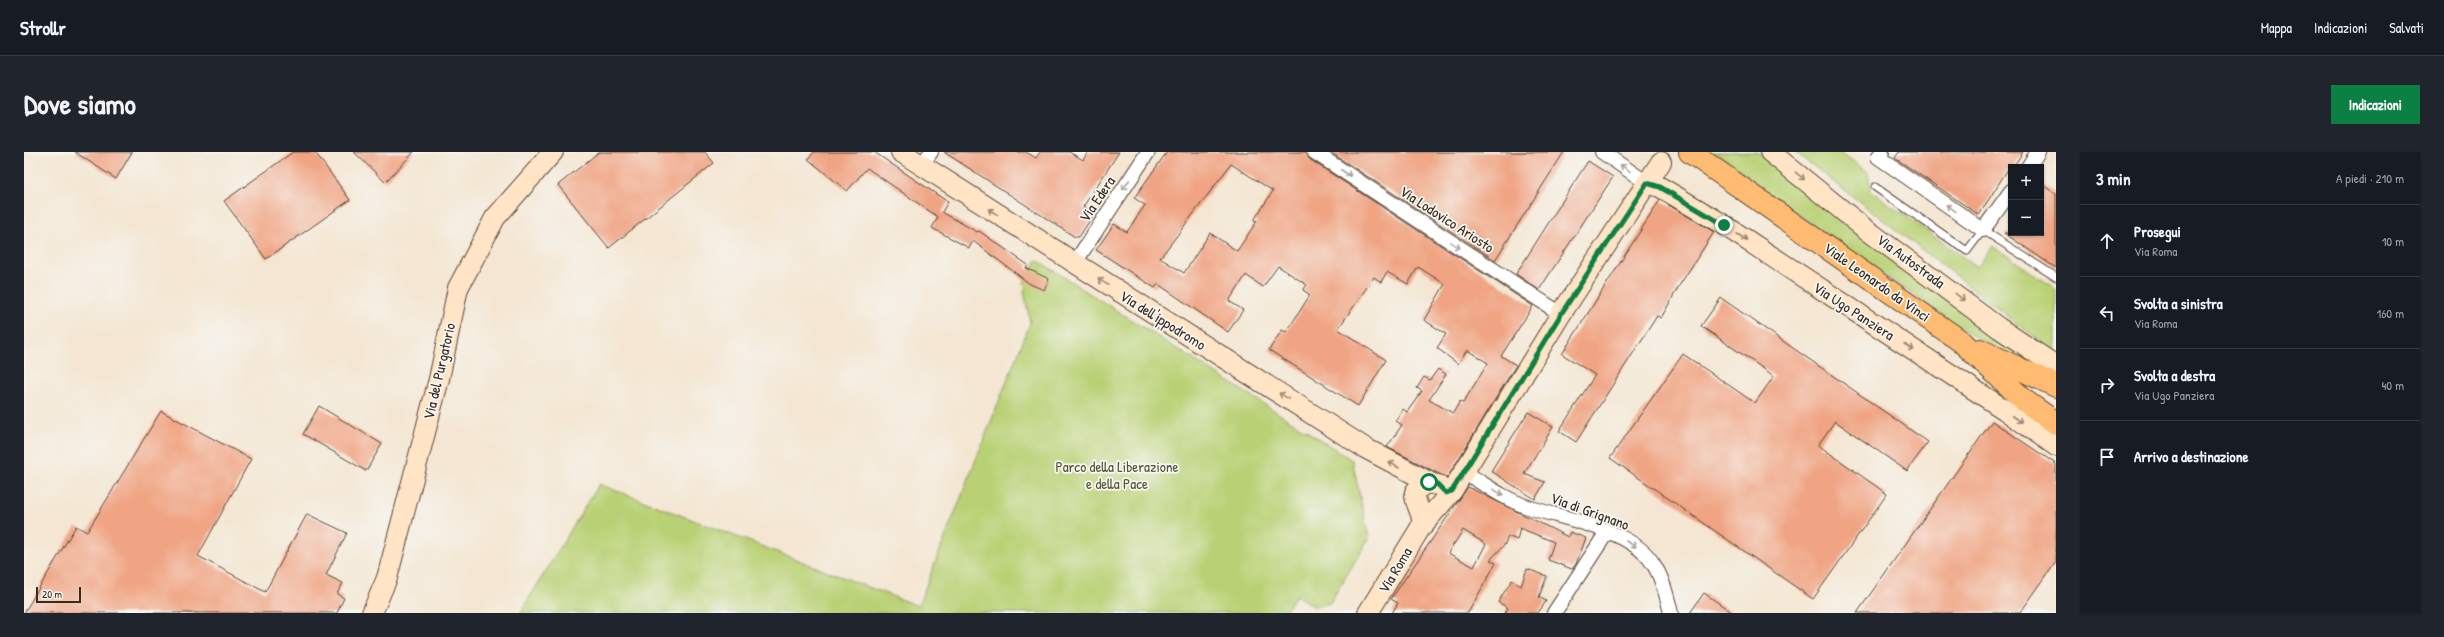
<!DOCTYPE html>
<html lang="it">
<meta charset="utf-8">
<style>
body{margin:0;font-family:"Patrick Hand",sans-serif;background:#20242c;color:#f1f3f6}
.controls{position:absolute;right:12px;top:12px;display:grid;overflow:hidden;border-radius:0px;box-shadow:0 1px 3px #0004}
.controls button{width:36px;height:36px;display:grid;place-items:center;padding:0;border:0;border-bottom:1px solid #363941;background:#171b24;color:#f1f3f6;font:20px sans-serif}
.scale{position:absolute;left:12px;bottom:10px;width:45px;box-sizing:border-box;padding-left:4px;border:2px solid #3b2a1e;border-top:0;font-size:11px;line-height:14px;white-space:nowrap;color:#3b2a1e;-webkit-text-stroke:3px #f6f6f2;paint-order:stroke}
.stop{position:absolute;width:12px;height:12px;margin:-9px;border:3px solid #0b8043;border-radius:50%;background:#fff}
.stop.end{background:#0b8043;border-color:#fff;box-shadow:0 1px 4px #0008}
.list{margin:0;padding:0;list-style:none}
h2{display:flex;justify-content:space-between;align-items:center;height:52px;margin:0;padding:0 16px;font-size:17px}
h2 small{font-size:13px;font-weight:400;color:#9ea1a6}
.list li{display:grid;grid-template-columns:26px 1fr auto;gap:12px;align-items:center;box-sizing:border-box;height:72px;padding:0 16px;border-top:1px solid #363941}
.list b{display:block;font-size:15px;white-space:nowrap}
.list p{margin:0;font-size:13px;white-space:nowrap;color:#9ea1a6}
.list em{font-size:13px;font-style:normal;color:#9ea1a6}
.icon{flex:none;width:22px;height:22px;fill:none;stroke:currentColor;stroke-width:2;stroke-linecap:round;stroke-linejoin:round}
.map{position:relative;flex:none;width:2032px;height:461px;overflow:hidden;border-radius:0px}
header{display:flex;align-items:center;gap:24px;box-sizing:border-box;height:56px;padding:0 20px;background:#171b24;border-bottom:1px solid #363941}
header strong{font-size:19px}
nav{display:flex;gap:22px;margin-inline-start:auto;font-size:14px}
.intro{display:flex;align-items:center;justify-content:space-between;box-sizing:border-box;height:96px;padding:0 24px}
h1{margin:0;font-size:28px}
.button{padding:10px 18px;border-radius:0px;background:#0b8043;color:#fff;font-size:14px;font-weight:700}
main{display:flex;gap:24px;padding:0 24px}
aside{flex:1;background:#171b24;border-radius:0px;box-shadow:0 1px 3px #0004}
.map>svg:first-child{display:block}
</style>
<header>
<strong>Strollr</strong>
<nav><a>Mappa</a><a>Indicazioni</a><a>Salvati</a></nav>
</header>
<div class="intro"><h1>Dove siamo</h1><a class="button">Indicazioni</a></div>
<main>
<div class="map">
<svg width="2032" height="461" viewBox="0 0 2032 461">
<rect width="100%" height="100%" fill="#f6f6f2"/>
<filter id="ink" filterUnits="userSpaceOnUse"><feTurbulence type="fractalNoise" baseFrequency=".025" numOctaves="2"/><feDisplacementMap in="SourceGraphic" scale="8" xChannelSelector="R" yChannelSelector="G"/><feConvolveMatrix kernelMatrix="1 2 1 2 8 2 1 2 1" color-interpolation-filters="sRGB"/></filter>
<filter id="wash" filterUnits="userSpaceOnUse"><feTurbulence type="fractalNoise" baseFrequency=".012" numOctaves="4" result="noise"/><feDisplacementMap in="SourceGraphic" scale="16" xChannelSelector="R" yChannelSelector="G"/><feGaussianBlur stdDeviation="0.9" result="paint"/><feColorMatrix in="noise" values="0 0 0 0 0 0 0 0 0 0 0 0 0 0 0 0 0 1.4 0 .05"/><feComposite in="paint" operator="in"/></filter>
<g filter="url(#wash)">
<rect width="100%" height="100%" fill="#f4e6d2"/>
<g fill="#b9d175" stroke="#7a7e4a">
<polygon points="1685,0 1733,0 2032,226 1945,182"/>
<polygon points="1771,0 1816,0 1844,20 1847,39 1953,115 1969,94 2032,137 2032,199 2021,193"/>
<polygon points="1013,108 1328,308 1345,386 1306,451 1291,455 1272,443 1260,461 496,461 575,332 894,454 1006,171 1000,139 1002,135 999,132"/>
</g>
<g id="blocks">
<g fill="#f0a483" fill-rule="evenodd">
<polygon points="51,0 108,0 92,27"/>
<polygon points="269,0 291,0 326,48 242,107 200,49"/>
<polygon points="330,0 390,0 361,30"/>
<polygon points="575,0 681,0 690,11 585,96 534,33"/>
<polygon points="790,0 850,0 924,50 918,60 953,80 955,79 1004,113 1002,116 1025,127 1020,138 1006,132 949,89 945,96 908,76 914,65 843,16 823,39 784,7"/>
<polygon points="920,0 1002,0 1012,6 1016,0 1045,0 1059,8 1064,0 1095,0 1059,55 1070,62 1055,85 1051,85"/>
<path d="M1143,0h139l3,7 224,147 -32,50 15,9 -69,113 -60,-31 15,-22 -7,-4 8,-12 4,3 15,-21 -5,-3 7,-11 6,3 8,-11 8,5 -17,26 24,13 7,-12 3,2 25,-40 -21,-13 -9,14 -21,-16 9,-14 -22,-14 21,-36 -27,-17 -10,17 -21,-12 -6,10 -7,-5 -36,52 48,31 -28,46 -89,-56 13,-20 4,2 5,-7 19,-30 -7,-5 4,-5 -29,-19 -15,21 -17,-12 -17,26 14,9 -15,22 -70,-48 -3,4 -59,-38 18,-26 13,8 18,-27 -11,-7zM1207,12l42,27 -19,29 3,1 -20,30 -27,-18 -26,40 -24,-15z"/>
<polygon points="1306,0 1540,0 1471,108"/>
<polygon points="1875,0 1999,0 1989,15 1987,15 1987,19 1984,17 1955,63 1871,6"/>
<polygon points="1564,9 1589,25 1515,138 1492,122"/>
<polygon points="2017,32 2032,42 2032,116 1980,81 2017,81"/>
<polygon points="1636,48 1690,80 1655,134 1637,166 1633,164 1552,290 1535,279 1571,223 1538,202"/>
<polygon points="1697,146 1904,290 1883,319 1811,269 1794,293 1863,342 1789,447 1586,306 1659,202 1731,251 1750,224 1677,174"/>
<polygon points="295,254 358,292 342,319 279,282"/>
<polygon points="137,259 227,307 174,404 241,440 283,362 323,381 302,423 319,431 313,442 320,446 313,461 0,461 52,374 63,380"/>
<polygon points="1504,260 1529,275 1500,322 1521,330 1511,347 1467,319"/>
<polygon points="1968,269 2032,312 2032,410 1996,461 1833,461"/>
<path d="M1444,335l100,50 2,-5 16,6 -10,26 -4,5 -24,-9 6,-18 -34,-14 -3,12 -9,-4 -3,8 -15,16 6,3 -28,50h-76l6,-10 -7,-4zM1439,378l23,14 -12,23 -26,-14z"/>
<polygon points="1503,417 1523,424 1515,445 1522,449 1514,461 1481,461 1484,456 1474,450 1488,428 1497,434"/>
<polygon points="1680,441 1709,461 1666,461"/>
</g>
</g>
</g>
<g filter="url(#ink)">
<use href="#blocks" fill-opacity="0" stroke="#574639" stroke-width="1"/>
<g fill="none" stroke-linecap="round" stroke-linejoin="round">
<g stroke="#574639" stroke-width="9">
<polyline id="lane" points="1851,35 1943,99 1959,78 2032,125"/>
</g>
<g stroke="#574639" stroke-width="16">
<g id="street">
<polyline points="1290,0 1537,162"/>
<polyline points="1578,0 1623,31"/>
<polyline points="1858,0 1854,5 1959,78 1987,39"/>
<polyline points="897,14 907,0"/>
<polyline points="2004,15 2014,0"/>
<polyline points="1050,112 1124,0"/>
<path d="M1440,320c20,12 42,28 64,35 36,12 102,22 124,55 10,14 15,34 19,51"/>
<polyline points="1530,461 1583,380"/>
</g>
</g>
<g stroke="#574639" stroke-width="22">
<g id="secondary">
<polyline points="877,0 1341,296 1405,330"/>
<polyline points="1746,0 1839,75 1975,176 2032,214"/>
<polyline points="1623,31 1636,35 1700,73 1981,258 2032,294"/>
<path d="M1397,375c5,-14 -8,-22 -6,-35l10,-9 13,2"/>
<polyline points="348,461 363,426 415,227 434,136 471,66 529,0"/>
<polyline points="1344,461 1397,375 1428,339 1537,162 1637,10"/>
</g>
</g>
<g stroke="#574639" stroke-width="24">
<g id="highway">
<polyline points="1666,0 1938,190 2001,249 2032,271"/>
<polyline points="1956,198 2032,234"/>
</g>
</g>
<use href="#lane" stroke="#fff" stroke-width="7"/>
<use href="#street" stroke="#fff" stroke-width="14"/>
<use href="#secondary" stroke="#ffe4c6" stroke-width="20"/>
<use href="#highway" stroke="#febb71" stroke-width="22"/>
</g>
<defs><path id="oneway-shaft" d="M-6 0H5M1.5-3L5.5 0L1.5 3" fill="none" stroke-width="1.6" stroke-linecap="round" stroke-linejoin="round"/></defs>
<g stroke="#a79f9a">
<use href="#oneway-shaft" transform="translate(1601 16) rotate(-145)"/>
<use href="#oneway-shaft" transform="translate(1322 21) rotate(33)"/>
<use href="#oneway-shaft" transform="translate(1102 33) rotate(124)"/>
<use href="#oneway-shaft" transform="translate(1927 56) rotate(-145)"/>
<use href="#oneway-shaft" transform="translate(1431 93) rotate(33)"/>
<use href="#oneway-shaft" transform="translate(1474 340) rotate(29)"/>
<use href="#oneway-shaft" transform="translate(1607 392) rotate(30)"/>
</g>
<g stroke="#9d8772">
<use href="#oneway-shaft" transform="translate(1776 24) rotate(39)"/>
<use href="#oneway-shaft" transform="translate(969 60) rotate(-147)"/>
<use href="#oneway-shaft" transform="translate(1718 85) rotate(33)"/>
<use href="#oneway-shaft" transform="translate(1079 130) rotate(-148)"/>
<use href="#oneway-shaft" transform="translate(1936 145) rotate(38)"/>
<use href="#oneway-shaft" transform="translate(1885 195) rotate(33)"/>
<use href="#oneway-shaft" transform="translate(1260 244) rotate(-148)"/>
<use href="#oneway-shaft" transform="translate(1993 267) rotate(35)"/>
<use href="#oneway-shaft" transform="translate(1370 313) rotate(-150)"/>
</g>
</g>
<g fill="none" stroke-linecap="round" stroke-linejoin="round" filter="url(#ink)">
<polyline stroke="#0b8043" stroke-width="5" points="1405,330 1413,332 1422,341 1428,339 1537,162 1623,31 1636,35 1700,73"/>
</g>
<g text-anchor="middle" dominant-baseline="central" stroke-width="3.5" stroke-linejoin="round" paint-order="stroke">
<g font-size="15" fill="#3b2a1e" stroke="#f6f6f2">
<text transform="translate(1073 47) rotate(-56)">Via Edera</text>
<text transform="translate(1423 67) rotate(33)">Via Lodovico Ariosto</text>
<text transform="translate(1887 109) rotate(36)">Via Autostrada</text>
<text transform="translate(1853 130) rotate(35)">Viale Leonardo da Vinci</text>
<text transform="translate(1830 159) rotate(33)">Via Ugo Panziera</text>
<text transform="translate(1139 168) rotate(32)">Via dell'ippodromo</text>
<text transform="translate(415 219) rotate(-77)">Via del Purgatorio</text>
<text transform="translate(1566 359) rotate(20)">Via di Grignano</text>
<text transform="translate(1371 418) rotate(-59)">Via Roma</text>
</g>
<g font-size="15" fill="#5a5434" stroke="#f6f6f2">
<text x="1093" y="314">Parco della Liberazione<tspan x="1093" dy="17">e della Pace</tspan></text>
</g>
</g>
</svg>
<div class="controls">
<button>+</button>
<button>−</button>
</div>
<div class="scale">20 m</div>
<div class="stop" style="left:1405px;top:330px"></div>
<div class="stop end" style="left:1700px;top:73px"></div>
</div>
<aside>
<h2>3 min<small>A piedi · 210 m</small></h2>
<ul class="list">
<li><svg class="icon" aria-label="ahead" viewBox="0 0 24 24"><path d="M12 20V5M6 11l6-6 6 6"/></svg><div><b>Prosegui</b><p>Via Roma</p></div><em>10 m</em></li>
<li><svg class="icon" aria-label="left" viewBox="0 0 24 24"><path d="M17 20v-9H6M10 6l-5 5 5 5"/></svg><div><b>Svolta a sinistra</b><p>Via Roma</p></div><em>160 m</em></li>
<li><svg class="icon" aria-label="right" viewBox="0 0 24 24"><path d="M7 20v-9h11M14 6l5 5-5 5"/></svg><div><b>Svolta a destra</b><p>Via Ugo Panziera</p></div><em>40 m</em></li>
<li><svg class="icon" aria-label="arrive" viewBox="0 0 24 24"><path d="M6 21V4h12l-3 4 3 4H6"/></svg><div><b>Arrivo a destinazione</b></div></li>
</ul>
</aside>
</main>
